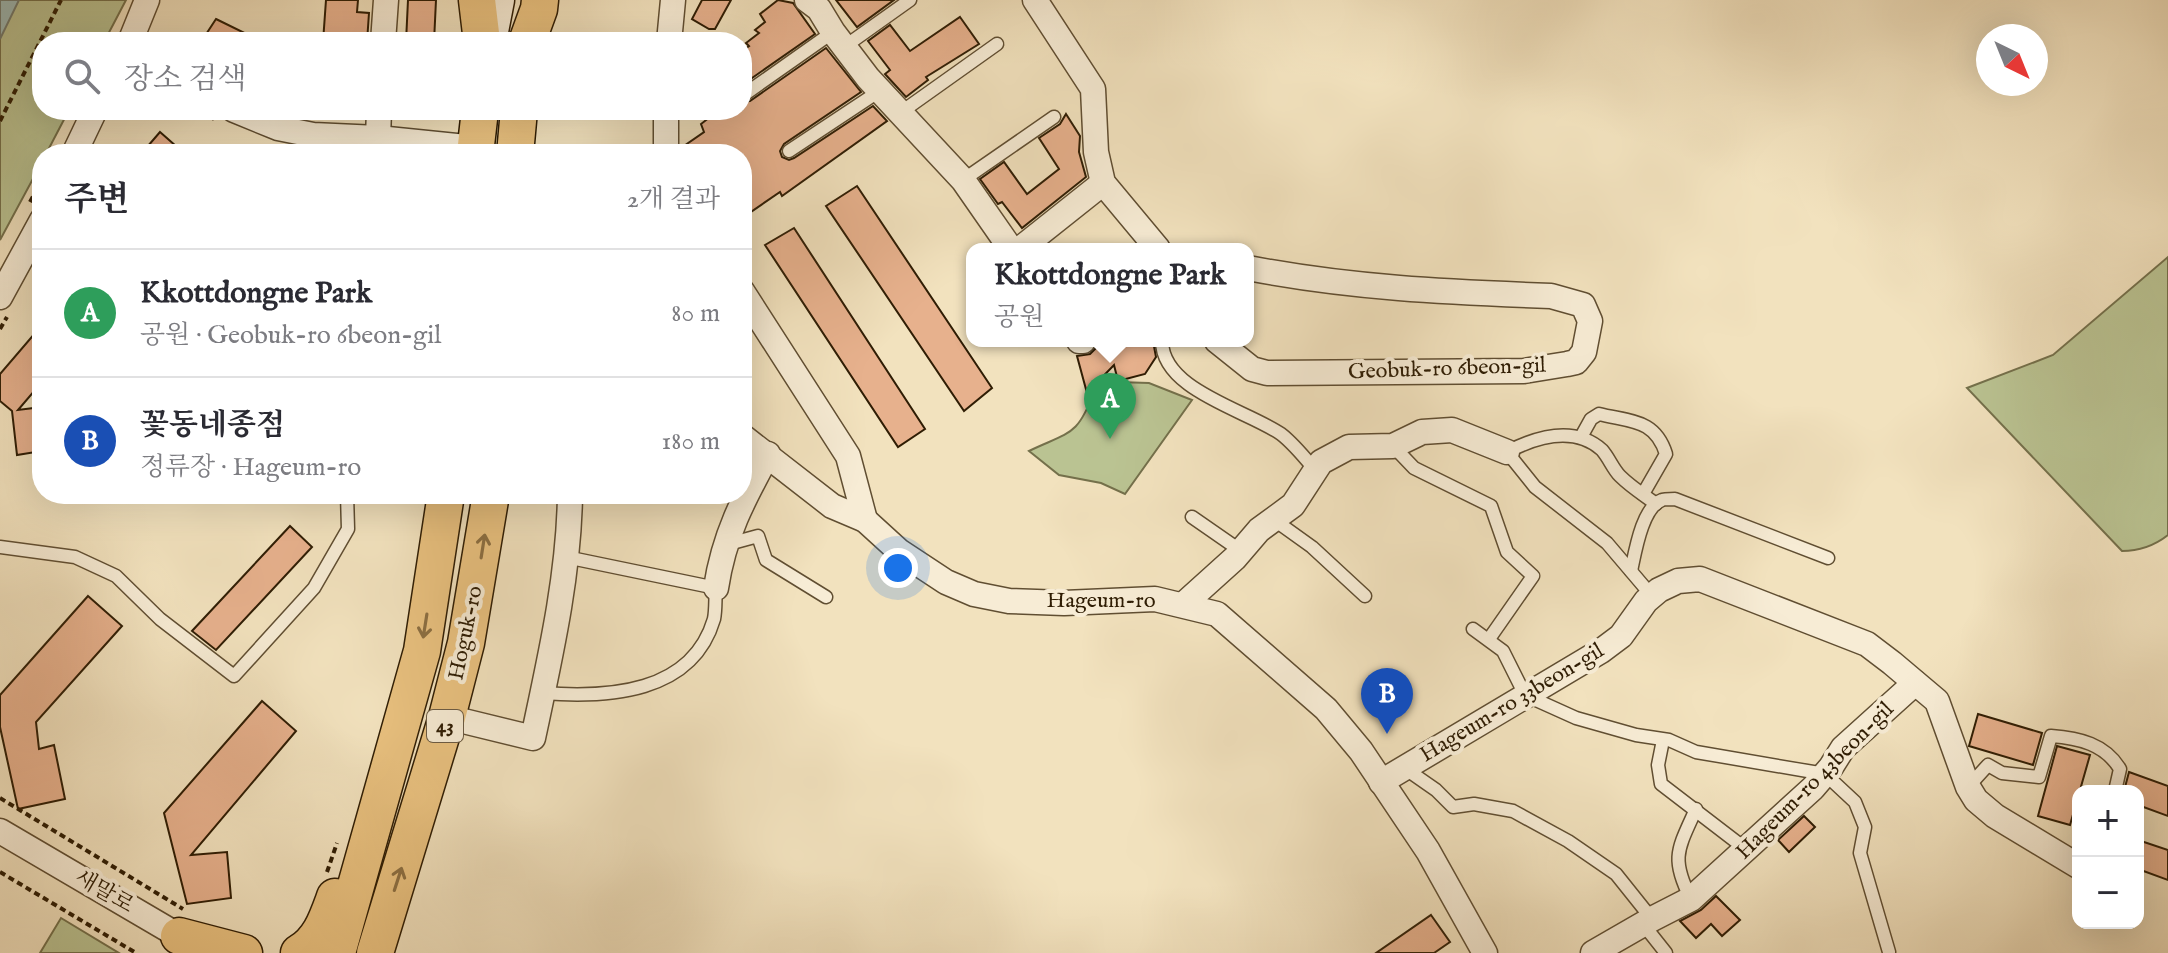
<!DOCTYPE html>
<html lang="ko">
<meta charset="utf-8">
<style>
body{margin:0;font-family:"IM FELL English","Noto Serif KR",serif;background:#f7f7f7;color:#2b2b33}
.controls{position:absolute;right:24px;bottom:24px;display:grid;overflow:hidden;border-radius:16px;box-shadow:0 8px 32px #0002}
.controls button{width:72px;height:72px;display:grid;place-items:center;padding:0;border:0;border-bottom:2px solid #e1e1e2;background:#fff;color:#2b2b33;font:40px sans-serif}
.compass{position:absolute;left:1976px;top:24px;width:72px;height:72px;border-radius:50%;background:#fff;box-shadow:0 8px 32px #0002;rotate:137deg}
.you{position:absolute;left:898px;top:568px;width:28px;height:28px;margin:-20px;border:6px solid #fff;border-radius:50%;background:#1a73e8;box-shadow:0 0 0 12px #1a73e833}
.badge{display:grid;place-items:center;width:52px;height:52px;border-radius:50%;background:#0f766e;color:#fff;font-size:26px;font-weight:700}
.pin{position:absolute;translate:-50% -66px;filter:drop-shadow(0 2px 4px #0008)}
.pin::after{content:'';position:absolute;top:42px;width:28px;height:24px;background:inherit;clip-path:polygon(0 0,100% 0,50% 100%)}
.popup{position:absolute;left:966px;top:243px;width:288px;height:104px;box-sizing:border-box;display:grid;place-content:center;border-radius:16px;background:#fff;filter:drop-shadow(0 2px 6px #0005);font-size:26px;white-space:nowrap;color:#7c7c81}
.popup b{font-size:30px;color:#2b2b33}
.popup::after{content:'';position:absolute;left:50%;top:100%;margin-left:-16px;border:16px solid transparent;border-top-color:#fff}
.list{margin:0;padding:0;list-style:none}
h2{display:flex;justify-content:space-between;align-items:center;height:104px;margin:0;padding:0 32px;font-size:34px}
h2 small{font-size:26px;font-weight:400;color:#7c7c81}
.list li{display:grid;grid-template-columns:52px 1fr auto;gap:24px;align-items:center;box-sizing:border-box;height:128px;padding:0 32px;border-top:2px solid #e1e1e2}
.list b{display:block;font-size:30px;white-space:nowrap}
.list p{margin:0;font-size:26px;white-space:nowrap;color:#7c7c81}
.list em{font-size:26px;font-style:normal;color:#7c7c81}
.icon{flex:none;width:44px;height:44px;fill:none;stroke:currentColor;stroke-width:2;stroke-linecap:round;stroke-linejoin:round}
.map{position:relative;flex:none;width:2168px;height:953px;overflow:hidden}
.search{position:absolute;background:#fff;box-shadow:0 8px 32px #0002;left:32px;top:32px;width:720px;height:88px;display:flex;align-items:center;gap:20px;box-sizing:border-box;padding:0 28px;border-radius:32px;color:#7c7c81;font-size:30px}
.panel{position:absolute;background:#fff;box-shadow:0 8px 32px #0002;left:32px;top:144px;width:720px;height:360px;border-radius:32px}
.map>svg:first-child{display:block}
</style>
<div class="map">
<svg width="2168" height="953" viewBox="0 0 2168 953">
<rect width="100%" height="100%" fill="#f2e2be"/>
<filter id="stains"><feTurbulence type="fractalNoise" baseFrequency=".0025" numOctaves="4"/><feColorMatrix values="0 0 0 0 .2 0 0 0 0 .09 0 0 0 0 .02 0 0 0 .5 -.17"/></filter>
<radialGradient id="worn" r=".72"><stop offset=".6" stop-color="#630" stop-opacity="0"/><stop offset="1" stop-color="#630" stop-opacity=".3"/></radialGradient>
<g fill="#bac392" stroke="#74704b" stroke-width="2">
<polygon points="0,0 126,0 104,42 42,42 42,110 69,110 46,154 42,154 42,162 0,240"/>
<path d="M2168,257v278c-14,11 -28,16 -46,16l-155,-163 86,-33z"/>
<path d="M1117,382l32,1 43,17 -67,94 -24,-11 -42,-8 -30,-24c42,-20 48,-14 66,-61z"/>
<polygon points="61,918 119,953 40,953"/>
</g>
<polygon fill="#9dbcb9" stroke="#717c71" stroke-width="2" points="0,0 19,0 0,39"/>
<g fill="#e7b18d" stroke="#2f1d04" stroke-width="2">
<polygon points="326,0 358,0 357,12 369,13 367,42 323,42"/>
<polygon points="408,0 436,0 434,42 406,42"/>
<polygon points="702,0 731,0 715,29 709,29 692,19"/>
<polygon points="778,0 793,3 815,34 742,85 742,51 749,46 746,43 759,33 755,30 765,22 760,14"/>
<polygon points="836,0 894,0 857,27"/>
<polygon points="960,17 979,44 926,77 928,80 906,97 885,74 890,70 868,41 890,25 910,51"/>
<polygon points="216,19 263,42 201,42"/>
<polygon points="826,48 861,92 784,144 780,151 782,157 789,160 794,158 873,106 887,121 782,196 780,192 742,218 742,154 681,154 681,148 704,132 701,124 719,110 742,110 742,102 750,101"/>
<polygon points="1066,114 1080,136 1079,152 1086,177 1022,228 1002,202 998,204 980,179 1004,162 1027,194 1059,169 1039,138 1060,124"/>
<polygon points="160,132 185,154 141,154"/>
<polygon points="857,186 992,388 964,411 826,206"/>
<polygon points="794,228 925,429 898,447 765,245"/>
<polygon points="42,325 42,382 18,410 42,407 42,451 17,455 12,411 0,401 0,374"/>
<polygon points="1133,341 1153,341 1156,357 1145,374 1118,381 1114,365 1087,393 1077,356 1090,354 1096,348"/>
<polygon points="290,526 312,547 216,650 192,631"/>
<polygon points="88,596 122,626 36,722 39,749 54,745 65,799 18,809 0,727 0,695"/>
<polygon points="262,701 296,731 191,855 227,852 231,898 187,904 164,813"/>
<polygon points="1978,714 2042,733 2033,765 1969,746"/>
<polygon points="2057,746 2090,755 2070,825 2038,816"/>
<polygon points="2129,772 2168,786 2168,816 2138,805 2138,791 2124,791"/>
<polygon points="1804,816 1815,827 1789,852 1778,840"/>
<polygon points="2138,840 2168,850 2168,880 2138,869"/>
<polygon points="1716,896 1740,920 1722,936 1711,924 1696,938 1680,921 1701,910"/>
<polygon points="1431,915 1450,942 1434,953 1376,953"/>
</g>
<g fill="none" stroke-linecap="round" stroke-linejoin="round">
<g stroke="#604e32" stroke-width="15">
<g id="lane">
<polyline points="844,47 910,0"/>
<polyline points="745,94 833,32"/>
<polyline points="900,113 997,44"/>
<polyline points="789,151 881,90"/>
<polyline points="963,180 1054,117"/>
<path d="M1162,341c0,49 84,69 119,93 13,10 24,24 35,37"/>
<path d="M1581,437l10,-18 8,-5c32,8 56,5 67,40l-23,40"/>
<polyline points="1393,446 1414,468 1491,506 1507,552 1533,576 1489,639"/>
<polyline points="1192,517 1241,551"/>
<polyline points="1273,519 1312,547 1365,596"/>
<polyline points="725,545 758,536 766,560 826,597"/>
<polyline points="0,547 75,557 116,576 160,619 234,676 314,588 348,529 347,494"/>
<path d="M1631,571c4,-18 11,-64 31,-71 2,-1 11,-1 13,-1l153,59"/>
<path d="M1652,596l-45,-53 -72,-56 -28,-35c29,-15 67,-27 95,-2 7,8 11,19 18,26 11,11 24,19 36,28"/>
<polyline points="1473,629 1503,651 1525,695 1576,718 1636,735 1669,740 1696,752 1825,774 1855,802 1865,827 1860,853 1889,952"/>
<path d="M543,693c64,5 149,1 171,-74 2,-10 1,-21 2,-31l-150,-31"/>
<polyline points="1663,740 1658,765 1661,784 1747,850"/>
<polyline points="1403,767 1436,790 1453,807 1474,804 1513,811 1568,841 1616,874 1652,919"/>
<path d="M1968,787l20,-22 14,8 37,4 12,-41c28,2 54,8 69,33l-5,22"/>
<path d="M1691,899c-21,-41 -13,-50 5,-90"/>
<polyline points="1643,924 1666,953"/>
</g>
</g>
<g stroke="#604e32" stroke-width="27">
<g id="street">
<polyline points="807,0 819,9 833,32 868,78 963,180 1011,249"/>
<polyline points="1035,0 1093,89 1096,152 1103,183 1158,249"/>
<polyline points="130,42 147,0"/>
<polyline points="383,42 386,0"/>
<polyline points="669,42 673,0"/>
<polyline points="234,110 278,128 313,135 378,138 476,148"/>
<polyline points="378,138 379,110"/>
<polyline points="74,154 95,110"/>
<polyline points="666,154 666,110"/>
<polyline points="1020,249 1103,183"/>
<polyline points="742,291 848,456 865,520"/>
<polyline points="0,297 42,220"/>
<polyline points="1079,341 1083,341"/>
<path d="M1217,341l35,28 15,4 257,-2 43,-7 9,-2 8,-10 6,-31 -7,-16 -32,-9c-104,-4 -200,-8 -303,-28"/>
<polyline points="742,436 832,506 865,520 899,551 946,582 974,594 1009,601 1064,603 1155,599 1217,614 1326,709 1361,751 1428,851 1485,953"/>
<path d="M716,588c8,-53 27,-88 52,-134"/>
<polyline points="1184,604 1235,558 1259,530 1293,505 1321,462 1349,447 1393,446 1422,432 1452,430 1507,452"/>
<path d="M447,717l86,21c17,-80 36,-162 37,-244"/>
<polyline points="1381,782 1601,651 1621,636 1646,601 1659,590 1678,581 1700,579 1867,644 1892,663 1937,701 1968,787 1976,800 1995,816 2078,866"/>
<polyline points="0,831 179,936"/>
<polyline points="1593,953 1652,919 1691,899 1813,788 1831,767 1843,748 1915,683"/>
</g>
</g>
<g stroke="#2f1d04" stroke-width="37">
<polyline id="secondary" points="489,42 497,0"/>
</g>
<g stroke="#2f1d04" stroke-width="39">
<g id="primary">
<polyline points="477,0 482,42"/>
<polyline points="527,42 539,9 540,0"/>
<polyline points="475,154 480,110"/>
<polyline points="515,154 519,110"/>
<polyline points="179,936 244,953"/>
<path d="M299,953c21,-12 28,-34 36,-56"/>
<polyline points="337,953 422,651 446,494"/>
<polyline points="375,953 447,717 466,643 491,494"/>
</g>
</g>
<g stroke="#2f1d04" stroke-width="4" stroke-dasharray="6 4" stroke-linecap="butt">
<polyline points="195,110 214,119"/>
<polyline points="0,121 61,0"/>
<polyline points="30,202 42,180"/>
<polyline points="0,329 7,317"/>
<polyline points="0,798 183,909"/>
<polyline points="0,872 136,953"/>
<polyline points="327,872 337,843"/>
</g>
<use href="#lane" stroke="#f7ecd5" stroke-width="12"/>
<use href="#street" stroke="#f7ecd5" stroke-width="24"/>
<use href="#secondary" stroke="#f7ecd5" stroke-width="34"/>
<use href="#primary" stroke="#e9c17f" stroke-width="36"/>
</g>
<defs><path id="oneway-shaft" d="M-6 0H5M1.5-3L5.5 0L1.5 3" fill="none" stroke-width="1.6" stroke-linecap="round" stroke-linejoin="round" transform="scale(2)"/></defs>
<g stroke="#8c6f42">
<use href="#oneway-shaft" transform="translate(483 546) rotate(-81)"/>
<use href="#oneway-shaft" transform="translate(425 626) rotate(99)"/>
<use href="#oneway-shaft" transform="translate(398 879) rotate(-72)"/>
</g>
<g text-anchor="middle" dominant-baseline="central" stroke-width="8" stroke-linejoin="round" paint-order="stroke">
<rect fill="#f7ecd5" stroke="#6b5b43" stroke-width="2" x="427" y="710" width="36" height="32" rx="6"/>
<g font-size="20" font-weight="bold" fill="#2f1d04">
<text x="445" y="726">43</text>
</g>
<g font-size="22" fill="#2f1d04" stroke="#f7ecd5">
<text transform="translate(1447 369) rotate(-2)">Geobuk-ro 6beon-gil</text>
<text x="1101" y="601">Hageum-ro</text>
<text transform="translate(466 633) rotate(-78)">Hoguk-ro</text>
<text transform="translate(1512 703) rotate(-31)">Hageum-ro 33beon-gil</text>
<text transform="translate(1815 781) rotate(-45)">Hageum-ro 43beon-gil</text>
<text transform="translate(104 892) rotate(30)">새말로</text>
</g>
</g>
<rect width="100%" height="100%" filter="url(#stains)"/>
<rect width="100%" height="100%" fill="url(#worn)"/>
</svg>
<div class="controls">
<button>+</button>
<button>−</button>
</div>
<svg class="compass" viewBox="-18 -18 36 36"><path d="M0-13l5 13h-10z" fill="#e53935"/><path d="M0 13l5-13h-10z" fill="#7c7c81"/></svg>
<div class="you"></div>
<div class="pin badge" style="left:1110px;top:439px;background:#2e9e5b">A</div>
<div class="popup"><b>Kkottdongne Park</b>공원</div>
<div class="pin badge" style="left:1387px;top:734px;background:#1a4fb4">B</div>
<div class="search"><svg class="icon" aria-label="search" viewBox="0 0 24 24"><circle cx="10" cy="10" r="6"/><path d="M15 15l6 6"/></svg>장소 검색</div>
<section class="panel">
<h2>주변<small>2개 결과</small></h2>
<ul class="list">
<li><span class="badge" style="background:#2e9e5b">A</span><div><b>Kkottdongne Park</b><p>공원 · Geobuk-ro 6beon-gil</p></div><em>80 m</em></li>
<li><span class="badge" style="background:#1a4fb4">B</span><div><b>꽃동네종점</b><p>정류장 · Hageum-ro</p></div><em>180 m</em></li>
</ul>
</section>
</div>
